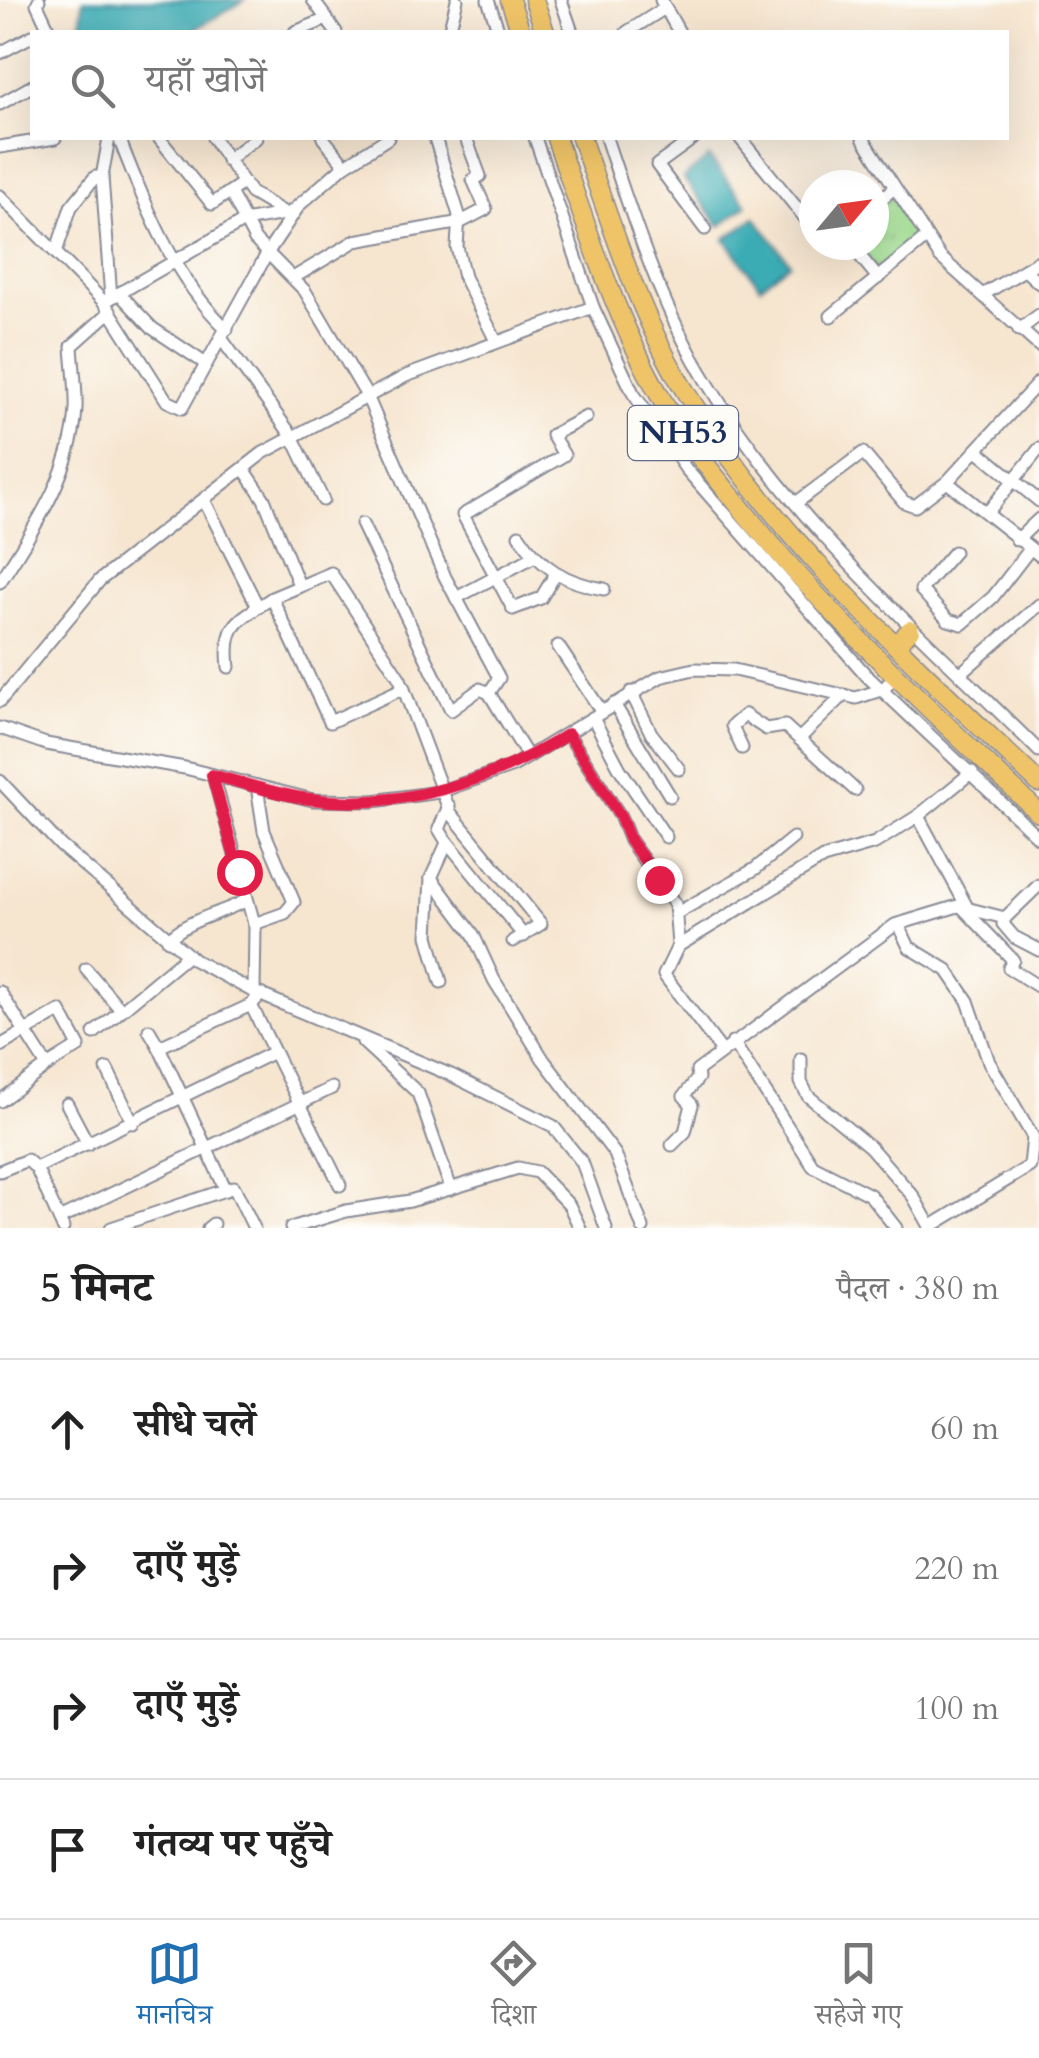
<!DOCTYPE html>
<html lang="hi">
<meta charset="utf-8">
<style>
body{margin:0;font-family:Cardo,"Noto Serif Devanagari",serif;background:#f2f2f2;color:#222}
.compass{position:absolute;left:799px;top:170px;width:90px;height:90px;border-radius:50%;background:#fff;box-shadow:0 10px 40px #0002;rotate:61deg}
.stop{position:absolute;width:30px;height:30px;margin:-22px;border:8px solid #e11d48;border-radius:50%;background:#fff}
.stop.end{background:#e11d48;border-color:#fff;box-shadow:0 2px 10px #0008}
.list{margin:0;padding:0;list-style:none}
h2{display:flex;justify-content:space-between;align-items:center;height:130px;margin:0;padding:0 40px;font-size:42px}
h2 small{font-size:32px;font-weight:400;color:#767676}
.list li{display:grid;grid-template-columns:65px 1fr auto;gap:30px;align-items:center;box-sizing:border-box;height:140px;padding:0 40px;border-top:2px solid #e0e0e0}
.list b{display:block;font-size:38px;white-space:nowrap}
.list em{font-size:32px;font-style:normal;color:#767676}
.icon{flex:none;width:55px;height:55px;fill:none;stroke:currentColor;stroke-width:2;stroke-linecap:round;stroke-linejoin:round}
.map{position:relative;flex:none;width:1039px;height:1228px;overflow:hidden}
.search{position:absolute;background:#fff;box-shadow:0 10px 40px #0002;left:30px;right:30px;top:30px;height:110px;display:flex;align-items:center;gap:25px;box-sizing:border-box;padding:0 35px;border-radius:0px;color:#767676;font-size:38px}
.sheet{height:690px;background:#fff}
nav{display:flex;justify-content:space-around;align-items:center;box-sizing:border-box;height:140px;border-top:2px solid #e0e0e0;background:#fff;font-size:28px;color:#767676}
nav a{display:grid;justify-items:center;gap:5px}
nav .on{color:#1f6fb2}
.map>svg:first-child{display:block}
</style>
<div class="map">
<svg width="1039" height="1228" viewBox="0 0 1039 1228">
<defs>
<pattern id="grass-tufts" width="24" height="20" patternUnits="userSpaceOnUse" patternTransform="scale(2.5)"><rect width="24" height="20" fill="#9fdb8f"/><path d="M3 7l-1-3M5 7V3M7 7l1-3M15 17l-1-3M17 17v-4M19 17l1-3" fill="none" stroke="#88bc7e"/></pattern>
</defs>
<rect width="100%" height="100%" fill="#fdfcf7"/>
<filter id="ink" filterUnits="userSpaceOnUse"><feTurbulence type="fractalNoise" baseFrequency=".01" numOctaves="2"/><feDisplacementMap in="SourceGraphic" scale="20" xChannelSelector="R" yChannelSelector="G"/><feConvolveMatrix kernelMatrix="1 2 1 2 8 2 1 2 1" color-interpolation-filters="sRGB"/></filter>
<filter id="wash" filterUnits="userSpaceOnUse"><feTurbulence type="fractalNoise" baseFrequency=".0048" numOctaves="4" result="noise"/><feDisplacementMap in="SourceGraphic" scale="40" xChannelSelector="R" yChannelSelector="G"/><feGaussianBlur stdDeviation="2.25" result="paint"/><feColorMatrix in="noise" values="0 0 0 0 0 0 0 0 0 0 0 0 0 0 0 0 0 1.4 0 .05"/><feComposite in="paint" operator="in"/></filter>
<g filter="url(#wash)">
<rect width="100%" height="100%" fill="#f6e5cf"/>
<polygon fill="url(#grass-tufts)" stroke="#5d8576" stroke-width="2.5" points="892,196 917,234 916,242 883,268 875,268 856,245 874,245 874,211"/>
<g fill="#3aacb4" stroke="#2a6e89" stroke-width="2.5">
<polygon points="83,0 245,0 190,32 80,32"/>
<polygon points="709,157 747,205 720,226 683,178"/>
<polygon points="755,217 790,263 760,286 725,239"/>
</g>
</g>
<g filter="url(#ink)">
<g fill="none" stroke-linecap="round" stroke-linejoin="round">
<g stroke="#888a96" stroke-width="15">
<g id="minor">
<polyline points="39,0 37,4 50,32"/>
<polyline points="313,0 336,32"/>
<polyline points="488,0 499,32"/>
<polyline points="561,0 572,32"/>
<polyline points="661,0 679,32"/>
<polyline points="295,32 327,19"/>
<polyline points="449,32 457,0"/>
<polyline points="627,32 665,8"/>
<polyline points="0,53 32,36"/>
<polyline points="0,104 32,86"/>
<polyline points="109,138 102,177 111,298"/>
<path d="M119,138c25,65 56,143 108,191"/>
<polyline points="159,138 212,204 243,183"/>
<polyline points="213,138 251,193 283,212"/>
<polyline points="323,138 345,165"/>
<polyline points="435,138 459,215 457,247 464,277 496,341"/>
<polyline points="535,138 593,307 633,393 686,469 867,676 1039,838"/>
<path d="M606,138c28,84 55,170 102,246 87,143 214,250 331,367"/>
<polyline points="694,138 657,165 705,229"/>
<polyline points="740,138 814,229"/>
<polyline points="863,138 940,257 1039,346"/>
<polyline points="0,147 55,138"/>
<polyline points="227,160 256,138"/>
<polyline points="230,192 255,240 305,291 367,396 445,577 499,678 489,693 528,757"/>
<polyline points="0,196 104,302 167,401 182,408 268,252 298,207"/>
<polyline points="874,205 894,188"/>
<polyline points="851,245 878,278"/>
<polyline points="56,252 71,207 95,177 102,177"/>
<polyline points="1025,270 1039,283"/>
<polyline points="293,278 355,241 461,222 486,209 473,180 480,176 466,138"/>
<polyline points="119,293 152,328 206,364"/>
<polyline points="984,294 1039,261"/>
<polyline points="104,302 244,221 290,213 344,166 388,138"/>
<polyline points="831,316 926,238"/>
<polyline points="1019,330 1039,315"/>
<polyline points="221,338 292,436 323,500"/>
<polyline points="977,450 1039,501"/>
<polyline points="244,469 264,499 299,585"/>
<polyline points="947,482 1039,555"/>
<polyline points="204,500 258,607"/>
<polyline points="796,503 863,453 904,502 915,506 947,482 1039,382"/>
<polyline points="987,513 1039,449"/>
<polyline points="362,524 451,710 480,689 489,693"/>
<path d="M519,535c21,32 47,48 85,54"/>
<polyline points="1017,540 1039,519"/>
<polyline points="954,552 921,590 948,620 962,624 993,597 1030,549"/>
<polyline points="556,573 541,598 513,609 463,515 564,455 552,435 586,417"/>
<path d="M0,582c33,-52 72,-108 76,-173 1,-20 -3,-42 -4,-63l38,-34"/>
<polyline points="272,598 331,573 400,679 450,812 541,924 513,941"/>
<polyline points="456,598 535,556"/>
<polyline points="558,646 602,712"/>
<path d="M229,667c-5,-43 8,-46 43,-69l58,124 74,-34"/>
<polyline points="961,673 1039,605"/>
<polyline points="631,692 651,733 679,769"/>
<polyline points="0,701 100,580 263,453 406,376 593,307"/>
<polyline points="614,704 670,796"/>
<polyline points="593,718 620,769 666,837"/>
<polyline points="0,728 46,744 185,768 313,800 373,801 439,792 513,766 660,677 694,669 734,670 856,698 884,689 895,675"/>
<polyline points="568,734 620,816 630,841 675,904 678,946 664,975 721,1050"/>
<polyline points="800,738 844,695"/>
<polyline points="742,748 732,726 745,715 766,729 785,726 855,790"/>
<polyline points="213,775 255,927 254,992"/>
<polyline points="0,781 61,846 194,960 254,992 451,1075 553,1126 582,1162 606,1228"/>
<polyline points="449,806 439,829 445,839 524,936"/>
<polyline points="918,816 967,907"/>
<polyline points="447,843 431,878 473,934 494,980 543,1059 615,1154 643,1228"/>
<polyline points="431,878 428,936 441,982"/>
<polyline points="961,906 1013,960 1009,968 1039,987"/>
<polyline points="677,913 755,869 793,838"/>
<polyline points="1005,918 1003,924 1014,937 1039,950"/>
<polyline points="254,924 285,913 294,902 264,831 257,786"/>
<polyline points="898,924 909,947 947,970 968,1001 989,1062 1033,1137 1030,1166 930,1227"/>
<path d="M168,940c19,-21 53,-26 79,-40"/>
<polyline points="678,946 823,858 875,843 918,816 972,772"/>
<polyline points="86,969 121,1010"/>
<polyline points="0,992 47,1066 0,1101"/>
<polyline points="251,1005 340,1185"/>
<polyline points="149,1030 159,1047"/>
<polyline points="94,1033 188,955"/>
<polyline points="363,1042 418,1093 451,1189"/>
<polyline points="733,1042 813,1166 870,1195 896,1228"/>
<polyline points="0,1046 60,1011 79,1046 47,1066"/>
<polyline points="801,1059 801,1082 808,1096 870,1147 913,1196 931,1228"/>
<polyline points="107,1069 133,1123"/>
<polyline points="67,1104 88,1144"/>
<polyline points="672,1145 685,1132 692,1105 684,1096 698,1078 697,1071 895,925 958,906 1005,918 1039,885"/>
<polyline points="36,1168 63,1228"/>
<polyline points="0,1171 27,1160 36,1168 274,1052"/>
<polyline points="226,1190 159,1047 251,1005 261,994"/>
<polyline points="59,1219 332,1088"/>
<polyline points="111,1228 234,1187 254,1228"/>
<polyline points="208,1228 213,1224"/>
<polyline points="291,1228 346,1211 410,1201 518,1168 537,1172 569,1205 580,1228"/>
</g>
</g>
<g stroke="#888a96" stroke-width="21">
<g id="highway">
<polyline points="510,0 521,32"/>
<polyline points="534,0 545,32"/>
<path d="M556,138c30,88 59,179 105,260 20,38 49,72 76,105 90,113 197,210 302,310"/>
<path d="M581,138c31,87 58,179 107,258 94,150 225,266 351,387"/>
<polyline points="896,646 910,630"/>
</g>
</g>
<use href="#minor" stroke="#fff" stroke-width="11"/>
<use href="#highway" stroke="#efc469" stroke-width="18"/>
</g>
</g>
<g fill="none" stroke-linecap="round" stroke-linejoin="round" filter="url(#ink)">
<path stroke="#e11d48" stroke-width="12" d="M239,872l-27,-97c32,8 66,20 98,24 89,12 184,-18 258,-65l52,82 10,25 29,39"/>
</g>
<g text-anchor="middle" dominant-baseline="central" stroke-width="8" stroke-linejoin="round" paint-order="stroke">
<rect fill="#fdfcf7" stroke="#5f6c8c" stroke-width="2.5" x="628" y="406" width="110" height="54" rx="8"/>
<g font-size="32" font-weight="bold" fill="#1b2f5e">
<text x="683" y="433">NH53</text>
</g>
</g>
</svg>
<svg class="compass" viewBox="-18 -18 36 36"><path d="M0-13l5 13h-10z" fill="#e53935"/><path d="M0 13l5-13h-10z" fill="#767676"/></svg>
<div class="stop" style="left:239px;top:872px"></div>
<div class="stop end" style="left:659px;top:880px"></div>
<div class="search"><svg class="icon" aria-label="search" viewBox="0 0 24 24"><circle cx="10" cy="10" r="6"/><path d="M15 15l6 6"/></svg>यहाँ खोजें</div>
</div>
<section class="sheet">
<h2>5 मिनट<small>पैदल · 380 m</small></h2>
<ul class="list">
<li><svg class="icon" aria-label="ahead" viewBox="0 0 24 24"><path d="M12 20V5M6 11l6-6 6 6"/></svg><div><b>सीधे चलें</b></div><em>60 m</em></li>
<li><svg class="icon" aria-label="right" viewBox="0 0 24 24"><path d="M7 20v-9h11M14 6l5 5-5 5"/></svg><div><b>दाएँ मुड़ें</b></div><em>220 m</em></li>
<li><svg class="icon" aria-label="right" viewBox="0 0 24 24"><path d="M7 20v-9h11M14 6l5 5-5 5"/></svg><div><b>दाएँ मुड़ें</b></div><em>100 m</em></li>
<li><svg class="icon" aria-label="arrive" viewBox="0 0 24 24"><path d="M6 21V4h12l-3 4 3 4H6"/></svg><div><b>गंतव्य पर पहुँचे</b></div></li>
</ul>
</section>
<nav>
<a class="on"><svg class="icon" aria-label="map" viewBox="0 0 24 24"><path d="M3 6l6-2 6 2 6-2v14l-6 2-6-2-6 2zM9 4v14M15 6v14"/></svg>मानचित्र</a>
<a><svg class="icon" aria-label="directions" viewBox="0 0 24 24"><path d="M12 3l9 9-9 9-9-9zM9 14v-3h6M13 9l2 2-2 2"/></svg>दिशा</a>
<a><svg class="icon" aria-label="saved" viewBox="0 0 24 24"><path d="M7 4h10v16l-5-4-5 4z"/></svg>सहेजे गए</a>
</nav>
